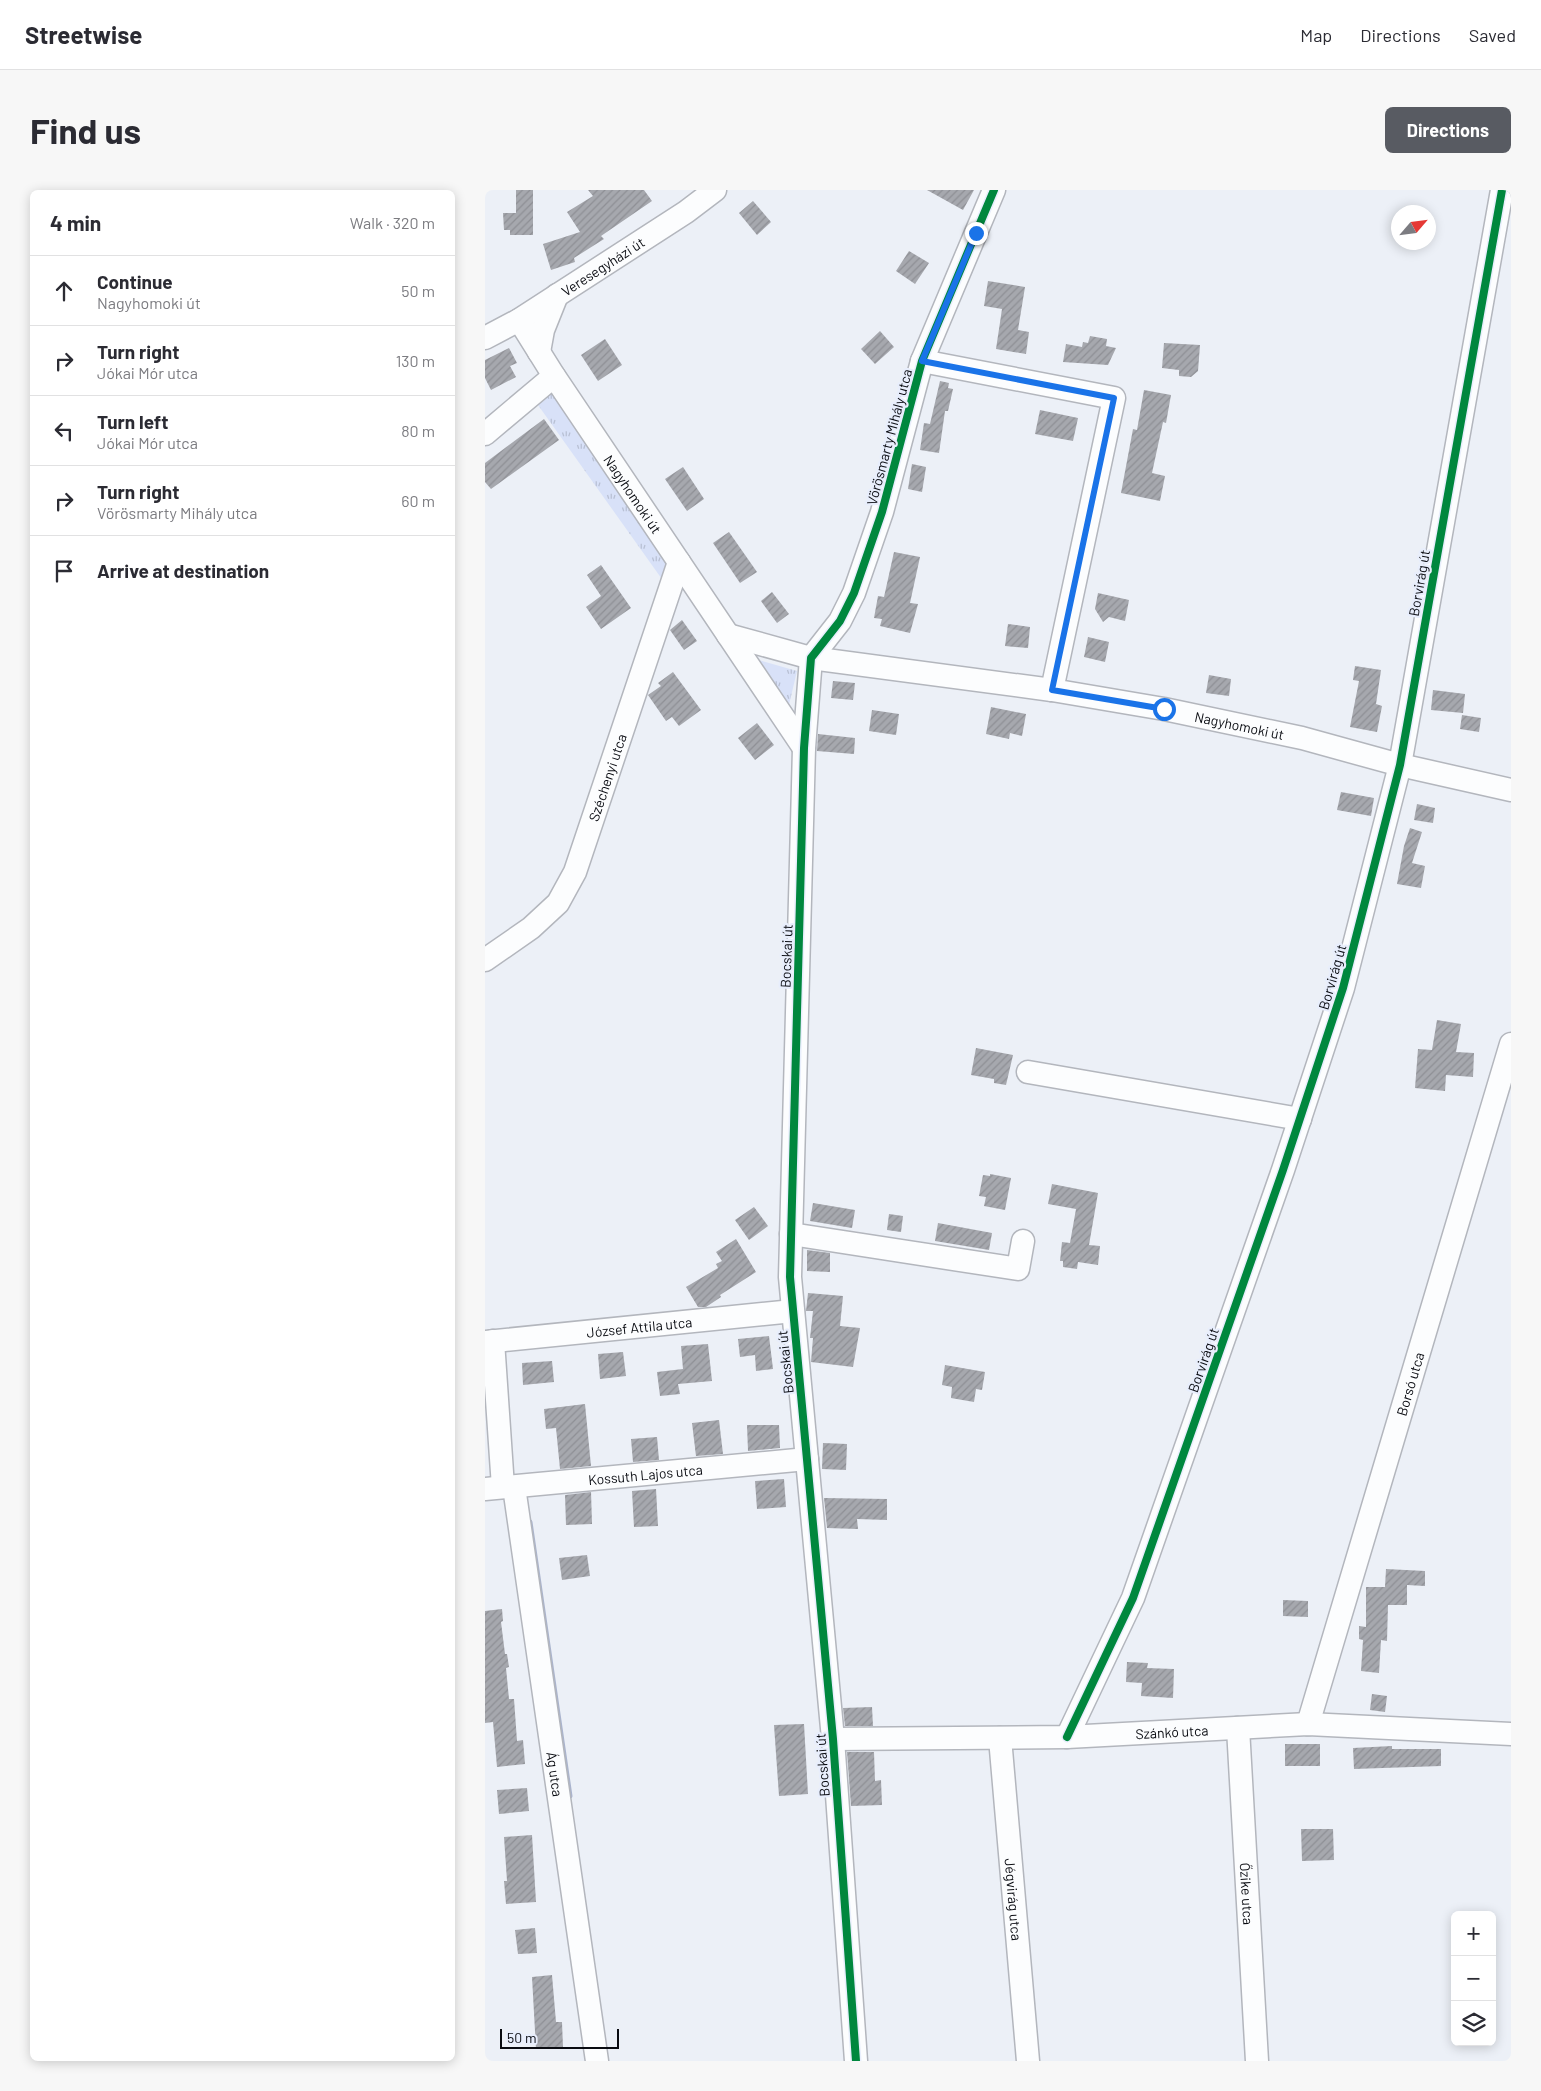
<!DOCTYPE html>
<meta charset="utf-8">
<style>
body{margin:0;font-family:Barlow,sans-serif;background:#f7f7f7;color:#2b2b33}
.controls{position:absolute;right:15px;bottom:15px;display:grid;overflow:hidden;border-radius:8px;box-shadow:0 2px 12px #0003}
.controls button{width:45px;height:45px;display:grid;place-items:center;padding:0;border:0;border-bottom:1px solid #e1e1e2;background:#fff;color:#2b2b33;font:25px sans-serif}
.compass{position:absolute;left:906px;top:15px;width:45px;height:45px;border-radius:50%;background:#fff;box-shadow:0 2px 12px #0003;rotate:62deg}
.scale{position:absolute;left:15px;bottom:12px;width:119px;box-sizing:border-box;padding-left:5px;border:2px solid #090b11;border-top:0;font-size:14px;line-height:18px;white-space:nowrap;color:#090b11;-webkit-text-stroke:4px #e8eefc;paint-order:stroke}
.stop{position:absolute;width:15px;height:15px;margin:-11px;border:4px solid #1a73e8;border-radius:50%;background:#fff}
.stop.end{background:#1a73e8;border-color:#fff;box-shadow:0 1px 5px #0008}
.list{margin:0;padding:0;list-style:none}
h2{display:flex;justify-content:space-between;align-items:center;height:65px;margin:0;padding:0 20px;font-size:21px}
h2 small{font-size:16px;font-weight:400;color:#7c7c81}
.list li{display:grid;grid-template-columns:32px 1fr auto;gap:15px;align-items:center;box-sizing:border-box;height:70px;padding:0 20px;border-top:1px solid #e1e1e2}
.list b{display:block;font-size:19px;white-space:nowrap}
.list p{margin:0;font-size:16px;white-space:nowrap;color:#7c7c81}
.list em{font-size:16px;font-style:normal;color:#7c7c81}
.icon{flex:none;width:28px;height:28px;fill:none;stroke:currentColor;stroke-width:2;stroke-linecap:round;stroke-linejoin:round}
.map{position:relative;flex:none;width:1026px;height:1871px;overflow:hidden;border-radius:8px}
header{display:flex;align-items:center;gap:30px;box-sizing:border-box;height:70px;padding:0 25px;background:#fff;border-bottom:1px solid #e1e1e2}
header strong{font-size:24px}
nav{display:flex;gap:28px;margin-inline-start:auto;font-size:18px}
.intro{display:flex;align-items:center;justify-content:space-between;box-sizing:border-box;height:120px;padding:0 30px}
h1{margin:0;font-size:35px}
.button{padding:12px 22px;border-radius:8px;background:#585b62;color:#fff;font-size:18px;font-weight:700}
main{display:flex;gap:30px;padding:0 30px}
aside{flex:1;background:#fff;border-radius:8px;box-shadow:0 2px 12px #0003}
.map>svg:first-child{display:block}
</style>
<header>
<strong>Streetwise</strong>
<nav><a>Map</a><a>Directions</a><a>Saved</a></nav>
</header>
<div class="intro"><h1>Find us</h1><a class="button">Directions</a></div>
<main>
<aside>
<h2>4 min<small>Walk · 320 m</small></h2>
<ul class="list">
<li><svg class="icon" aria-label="ahead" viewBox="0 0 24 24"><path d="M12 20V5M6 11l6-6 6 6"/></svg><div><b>Continue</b><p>Nagyhomoki út</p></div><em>50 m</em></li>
<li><svg class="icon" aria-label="right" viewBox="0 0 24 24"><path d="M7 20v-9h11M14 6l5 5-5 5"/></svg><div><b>Turn right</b><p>Jókai Mór utca</p></div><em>130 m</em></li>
<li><svg class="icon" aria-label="left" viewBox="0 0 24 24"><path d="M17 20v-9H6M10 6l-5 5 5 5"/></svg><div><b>Turn left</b><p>Jókai Mór utca</p></div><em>80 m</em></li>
<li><svg class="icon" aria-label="right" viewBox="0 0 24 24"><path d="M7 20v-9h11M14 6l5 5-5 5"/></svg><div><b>Turn right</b><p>Vörösmarty Mihály utca</p></div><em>60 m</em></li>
<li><svg class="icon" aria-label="arrive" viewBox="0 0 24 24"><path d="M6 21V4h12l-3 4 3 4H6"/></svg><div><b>Arrive at destination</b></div></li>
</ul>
</aside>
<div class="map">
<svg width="1026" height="1871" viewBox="0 0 1026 1871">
<defs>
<pattern id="grass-tufts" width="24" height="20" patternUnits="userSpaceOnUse" patternTransform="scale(1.25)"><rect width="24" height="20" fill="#d8e1f8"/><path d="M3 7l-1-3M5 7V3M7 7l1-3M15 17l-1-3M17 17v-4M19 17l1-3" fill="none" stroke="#b8c0d4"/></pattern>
<pattern id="building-hatch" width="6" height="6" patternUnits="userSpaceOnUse" patternTransform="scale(1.25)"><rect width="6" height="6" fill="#a6a8ae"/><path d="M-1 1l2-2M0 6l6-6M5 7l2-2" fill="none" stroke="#8e8f95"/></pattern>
</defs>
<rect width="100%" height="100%" fill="#ecf0f7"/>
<g fill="url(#grass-tufts)">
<polygon points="68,202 185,380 179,392 53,215"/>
<polygon points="263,467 312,481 303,519"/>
</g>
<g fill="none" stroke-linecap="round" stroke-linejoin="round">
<polyline stroke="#aab4ce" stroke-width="5" points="45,1332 85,1606"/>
</g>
<g fill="url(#building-hatch)">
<polygon points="31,0 48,0 48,45 25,45 25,40 19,40 18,23 31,23"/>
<polygon points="103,0 159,0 167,11 116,46 119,49 89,68 90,72 66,80 58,54 95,42 82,22 108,6"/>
<polygon points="442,0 489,0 478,20"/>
<polygon points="268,11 286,32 272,45 254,23"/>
<polygon points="424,61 444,73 430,94 411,81"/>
<polygon points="503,91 540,97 533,140 544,142 541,164 511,159 517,119 499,116"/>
<polygon points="395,141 409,157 390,174 376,159"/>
<polygon points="605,146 622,149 621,156 631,158 623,175 578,172 581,154 597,157 598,152 603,153"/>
<polygon points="120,149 137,175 113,191 96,165"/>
<polygon points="679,153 715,155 713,181 706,187 694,186 694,180 677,178"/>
<polygon points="24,158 32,173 25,176 31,187 6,200 0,188 0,170"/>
<polygon points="455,191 464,193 463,198 468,199 463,221 460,221 454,263 435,260 439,233 445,234"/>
<polygon points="659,200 686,205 681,233 678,232 667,283 680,286 675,311 636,303 648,239 652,240"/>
<polygon points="555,220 593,228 588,251 550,244"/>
<polygon points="59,229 74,250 6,299 0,292 0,273"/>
<polygon points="427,274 441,277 437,302 423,299"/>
<polygon points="198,277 219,309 202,321 180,289"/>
<polygon points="244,342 272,382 255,393 228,353"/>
<polygon points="409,362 435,367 425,413 433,414 425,443 395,436 397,429 389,428 393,406 399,407"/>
<polygon points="116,375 146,418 116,439 101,417 116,406 102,385"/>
<polygon points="287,402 304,424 292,433 276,411"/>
<polygon points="613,403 644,410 640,431 624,427 618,432 610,419"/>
<polygon points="197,430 212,451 199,460 185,440"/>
<polygon points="523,434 545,437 543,458 520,456"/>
<polygon points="603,447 624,452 620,472 599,467"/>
<polygon points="870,476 896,480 891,514 897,516 892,542 865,537 874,491 868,490"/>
<polygon points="188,482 216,520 194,536 187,527 181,531 163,505 176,496 173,493"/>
<polygon points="724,485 746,489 744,506 721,503"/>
<polygon points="348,491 370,493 368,510 346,508"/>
<polygon points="948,500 980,504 978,523 946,520"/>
<polygon points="506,517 541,524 537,546 525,543 524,549 501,544"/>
<polygon points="387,520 414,524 411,545 384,541"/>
<polygon points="977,525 996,528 994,542 975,539"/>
<polygon points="272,533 289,555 270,570 253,548"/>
<polygon points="333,544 370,548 369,564 332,561"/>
<polygon points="856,602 889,608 886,626 852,620"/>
<polygon points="932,614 950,618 948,633 929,630"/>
<polygon points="925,638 937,642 927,673 940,676 936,698 912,694 919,656"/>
<polygon points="952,830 976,834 971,862 989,863 988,887 961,885 960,901 930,898 933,859 947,860"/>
<polygon points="491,858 528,865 521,895 509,893 509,889 486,885"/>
<polygon points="505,984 526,988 520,1020 499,1016 501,1007 494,1006 498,985 505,986"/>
<polygon points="567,994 613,1003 604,1055 615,1056 613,1075 593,1072 592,1079 578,1077 578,1071 575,1071 577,1052 585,1053 591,1019 563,1014"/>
<polygon points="328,1013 370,1020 367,1038 325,1031"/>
<polygon points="269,1017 283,1036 264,1050 250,1030"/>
<polygon points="404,1024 418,1026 416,1042 402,1040"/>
<polygon points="453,1033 507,1043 504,1060 450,1051"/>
<polygon points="251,1049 271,1082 235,1105 236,1107 221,1117 213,1117 201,1097 233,1078 231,1074 237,1071 231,1062"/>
<polygon points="322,1060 345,1063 345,1082 322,1081"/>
<polygon points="323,1103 358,1106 355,1136 375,1138 368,1177 326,1172 328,1148 325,1148 328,1121 321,1121"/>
<polygon points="284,1146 288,1179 271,1181 270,1165 255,1167 253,1149"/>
<polygon points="223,1154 227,1191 193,1194 195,1204 175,1206 172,1182 198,1179 196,1156"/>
<polygon points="138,1162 141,1186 115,1189 113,1164"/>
<polygon points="67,1171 69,1192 38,1195 37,1173"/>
<polygon points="460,1175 500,1182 497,1200 491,1199 489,1212 466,1208 467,1197 457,1195"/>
<polygon points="100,1214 106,1276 75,1279 71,1238 61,1239 59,1219"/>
<polygon points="234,1230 238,1264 211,1266 207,1233"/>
<polygon points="262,1235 294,1235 295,1258 263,1261"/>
<polygon points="172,1247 174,1270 148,1272 146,1249"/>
<polygon points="338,1253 362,1254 361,1280 337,1279"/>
<polygon points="299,1289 301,1317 272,1319 270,1291"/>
<polygon points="171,1299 173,1336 149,1337 147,1301"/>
<polygon points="106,1302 107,1334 81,1335 80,1305"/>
<polygon points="339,1308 402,1309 402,1330 372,1329 373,1339 342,1338"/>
<polygon points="102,1365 105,1386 77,1390 74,1368"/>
<polygon points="901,1379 940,1381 940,1396 922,1395 922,1415 903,1415 902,1451 896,1450 894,1483 876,1481 878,1450 874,1449 874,1436 881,1437 881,1397 900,1397"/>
<polygon points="798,1410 823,1411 823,1427 798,1426"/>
<polygon points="17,1419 18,1431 16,1432 20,1464 22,1464 24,1477 21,1478 24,1509 29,1509 32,1551 38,1550 40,1574 12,1577 8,1532 0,1533 0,1421"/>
<polygon points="642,1472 663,1473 662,1478 689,1479 688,1508 656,1506 657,1493 641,1492"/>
<polygon points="887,1504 902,1506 900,1522 885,1520"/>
<polygon points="387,1517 388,1536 360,1536 358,1518"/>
<polygon points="319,1534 323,1604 294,1606 289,1535"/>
<rect x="800" y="1554" width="35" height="22"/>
<polygon points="907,1556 907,1559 956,1559 956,1576 869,1579 868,1558"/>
<polygon points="362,1562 389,1562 390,1591 396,1590 397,1615 366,1616"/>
<polygon points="42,1598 44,1621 14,1624 12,1600"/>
<polygon points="816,1639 848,1639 849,1670 817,1671"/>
<polygon points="47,1645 51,1712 21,1714 19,1691 22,1691 19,1647"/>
<polygon points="50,1738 52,1763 33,1764 30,1740"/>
<polygon points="67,1785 71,1832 77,1832 78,1857 51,1859 47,1787"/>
</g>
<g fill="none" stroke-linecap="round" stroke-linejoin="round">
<g stroke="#b3b6bd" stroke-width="25">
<g id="minor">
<path id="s1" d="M34,130l35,56 250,372"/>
<path id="s2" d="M0,148l34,-18 167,-108 29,-22"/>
<polyline points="54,162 58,140 72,105"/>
<polyline points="437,171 629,208 567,500"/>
<polyline points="0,244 69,186"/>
<path id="s3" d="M243,445l83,23 241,32 112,19 138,29 98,27 111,25"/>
<path id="s4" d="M0,770l46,-32 27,-25 17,-31 104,-310"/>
<polyline points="543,882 815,929"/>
<polyline points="306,1044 533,1079 538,1051"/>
<polyline points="8,1151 18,1297"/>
<path id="s5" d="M0,1152l308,-31"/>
<path id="s6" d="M29,1297l83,574"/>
<path id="s7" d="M0,1299l322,-30"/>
<path id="s8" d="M823,1534l203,-680"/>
<path id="s9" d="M753,1538l19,333"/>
<polyline points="582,1547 648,1408 798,980 858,798 915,575 1017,0"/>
<path id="s10" d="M515,1548l28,323"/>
<path id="s11" d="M348,1549l234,-2 241,-13 203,10"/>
<polyline points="371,1871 348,1549 305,1087 319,558 326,468 355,431 369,403 397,322 437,171 509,0"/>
</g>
</g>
<use href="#minor" stroke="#fcfdfe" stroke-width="22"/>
<g stroke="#e8eefc" stroke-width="11">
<g id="cycleway">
<polyline points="582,1547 648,1408 798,980 858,798 915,575 1017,0"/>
<polyline points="371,1871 348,1549 305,1087 319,558 326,468 355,431 369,403 397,322 437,171 509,0"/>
</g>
</g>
<use href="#cycleway" stroke="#00873e" stroke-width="8"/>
</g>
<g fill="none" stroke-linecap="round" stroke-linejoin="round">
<polyline stroke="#1a73e8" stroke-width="6" points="491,43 437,171 629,208 567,500 679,519"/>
</g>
<g text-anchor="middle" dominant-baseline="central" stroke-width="4.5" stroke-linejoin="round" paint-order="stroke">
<g font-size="14" fill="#090b11" stroke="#e8eefc">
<text stroke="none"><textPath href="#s2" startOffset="138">Veresegyházi út</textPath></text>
<text transform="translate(404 247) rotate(-75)">Vörösmarty Mihály utca</text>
<text stroke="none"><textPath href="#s1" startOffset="208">Nagyhomoki út</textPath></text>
<text transform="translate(934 393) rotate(-80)">Borvirág út</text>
<text stroke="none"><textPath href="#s3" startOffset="520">Nagyhomoki út</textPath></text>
<text stroke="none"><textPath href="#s4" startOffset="228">Széchenyi utca</textPath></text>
<text transform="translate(301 766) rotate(-88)">Bocskai út</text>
<text transform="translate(847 787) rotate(-74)">Borvirág út</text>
<text stroke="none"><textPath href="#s5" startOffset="155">József Attila utca</textPath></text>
<text transform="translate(718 1170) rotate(-71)">Borvirág út</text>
<text transform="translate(300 1172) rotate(-96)">Bocskai út</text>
<text stroke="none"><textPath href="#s8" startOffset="355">Borsó utca</textPath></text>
<text stroke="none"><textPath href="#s7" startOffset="161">Kossuth Lajos utca</textPath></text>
<text stroke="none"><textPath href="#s11" startOffset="339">Szánkó utca</textPath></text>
<text transform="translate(337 1575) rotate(-94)">Bocskai út</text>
<text stroke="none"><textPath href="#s6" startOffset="290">Ág utca</textPath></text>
<text stroke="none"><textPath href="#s9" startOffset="166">Őzike utca</textPath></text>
<text stroke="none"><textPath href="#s10" startOffset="162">Jégvirág utca</textPath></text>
</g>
</g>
</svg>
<div class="controls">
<button>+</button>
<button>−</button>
<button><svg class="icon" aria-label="layers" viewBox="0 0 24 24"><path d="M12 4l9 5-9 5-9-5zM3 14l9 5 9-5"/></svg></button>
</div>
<svg class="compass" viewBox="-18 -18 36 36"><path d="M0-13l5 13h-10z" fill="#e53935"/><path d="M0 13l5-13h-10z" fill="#7c7c81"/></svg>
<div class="scale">50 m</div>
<div class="stop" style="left:679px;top:519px"></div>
<div class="stop end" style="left:491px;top:43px"></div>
</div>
</main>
